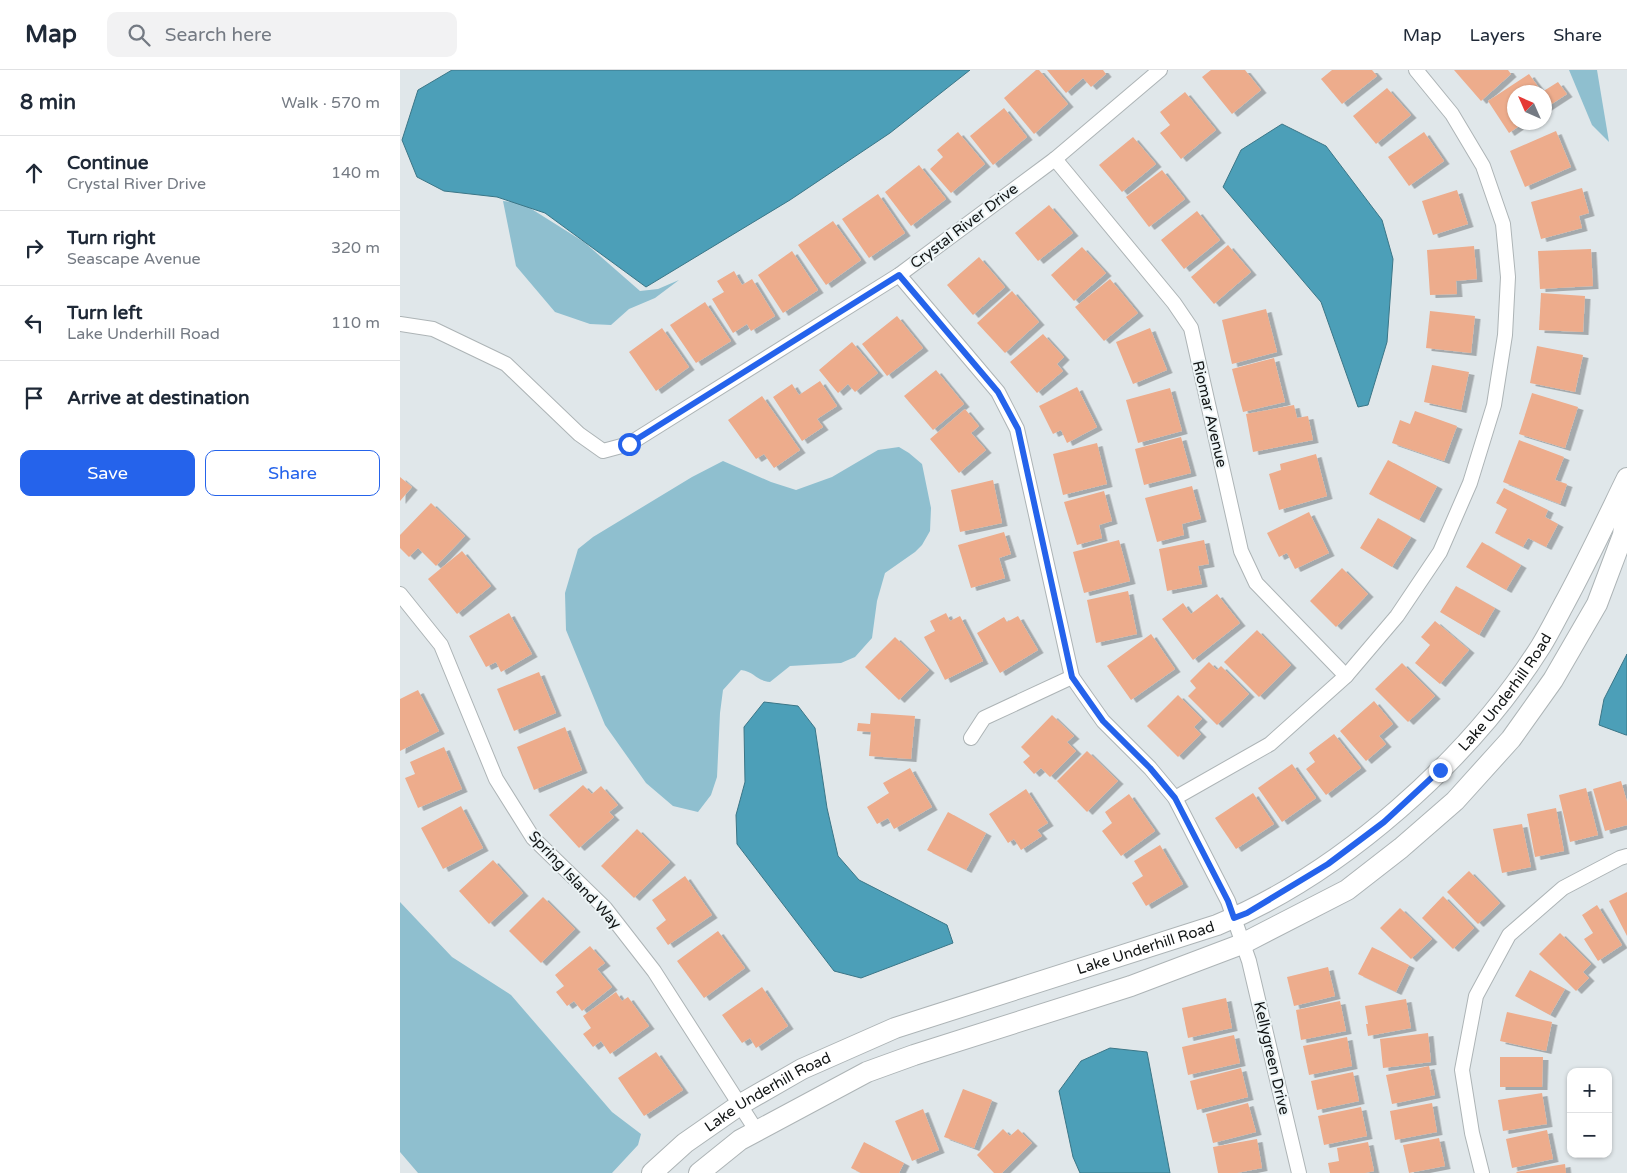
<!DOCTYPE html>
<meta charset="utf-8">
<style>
body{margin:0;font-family:"Varela Round",sans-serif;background:#f2f2f3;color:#1f2937}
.controls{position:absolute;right:15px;bottom:15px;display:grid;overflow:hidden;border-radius:10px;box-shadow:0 1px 4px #0004}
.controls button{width:45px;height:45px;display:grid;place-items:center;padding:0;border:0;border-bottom:1px solid #e0e1e3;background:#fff;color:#1f2937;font:25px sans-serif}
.compass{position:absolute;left:1107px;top:15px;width:45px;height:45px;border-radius:50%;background:#fff;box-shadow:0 1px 4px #0004;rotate:315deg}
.stop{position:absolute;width:15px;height:15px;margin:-11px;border:4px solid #2563eb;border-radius:50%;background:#fff}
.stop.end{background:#2563eb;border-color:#fff;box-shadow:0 1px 5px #0008}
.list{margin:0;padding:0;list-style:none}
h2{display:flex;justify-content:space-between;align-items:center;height:65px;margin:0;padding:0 20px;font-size:21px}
h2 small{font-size:16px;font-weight:400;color:#747a83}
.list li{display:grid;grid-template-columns:32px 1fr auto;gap:15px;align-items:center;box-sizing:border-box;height:75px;padding:0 20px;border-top:1px solid #e0e1e3}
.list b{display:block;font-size:19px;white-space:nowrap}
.list p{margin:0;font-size:16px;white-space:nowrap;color:#747a83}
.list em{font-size:16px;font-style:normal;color:#747a83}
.actions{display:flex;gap:10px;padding:15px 20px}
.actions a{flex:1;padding:11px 0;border:1px solid #2563eb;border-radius:10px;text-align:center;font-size:18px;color:#2563eb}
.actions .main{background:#2563eb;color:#fff}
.icon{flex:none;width:28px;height:28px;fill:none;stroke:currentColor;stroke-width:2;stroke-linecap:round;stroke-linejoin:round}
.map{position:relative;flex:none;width:1227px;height:1103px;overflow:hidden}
header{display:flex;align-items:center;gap:30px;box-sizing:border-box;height:70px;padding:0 25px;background:#fff;border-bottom:1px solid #e0e1e3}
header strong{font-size:24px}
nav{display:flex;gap:28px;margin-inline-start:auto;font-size:18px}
.search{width:350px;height:45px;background:#f2f2f3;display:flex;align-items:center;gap:12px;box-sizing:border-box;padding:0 18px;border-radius:10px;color:#747a83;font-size:19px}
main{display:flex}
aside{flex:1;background:#fff}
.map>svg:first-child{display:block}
</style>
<header>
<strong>Map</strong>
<div class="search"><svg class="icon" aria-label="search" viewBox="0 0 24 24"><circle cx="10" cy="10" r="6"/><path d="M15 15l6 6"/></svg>Search here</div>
<nav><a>Map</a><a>Layers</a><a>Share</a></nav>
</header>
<main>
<aside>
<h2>8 min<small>Walk · 570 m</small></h2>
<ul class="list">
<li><svg class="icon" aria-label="ahead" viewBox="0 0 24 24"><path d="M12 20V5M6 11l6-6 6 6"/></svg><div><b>Continue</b><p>Crystal River Drive</p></div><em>140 m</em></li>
<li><svg class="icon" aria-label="right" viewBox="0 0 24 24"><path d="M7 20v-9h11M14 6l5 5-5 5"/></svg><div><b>Turn right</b><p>Seascape Avenue</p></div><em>320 m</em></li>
<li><svg class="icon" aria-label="left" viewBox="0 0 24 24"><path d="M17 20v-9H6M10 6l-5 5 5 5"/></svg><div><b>Turn left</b><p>Lake Underhill Road</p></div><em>110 m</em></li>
<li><svg class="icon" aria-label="arrive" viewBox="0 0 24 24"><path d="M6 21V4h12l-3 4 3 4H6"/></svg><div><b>Arrive at destination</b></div></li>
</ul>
<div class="actions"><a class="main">Save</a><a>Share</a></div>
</aside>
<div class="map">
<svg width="1227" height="1103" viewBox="0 0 1227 1103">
<defs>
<filter id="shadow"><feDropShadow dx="5.5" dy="3" stdDeviation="0" flood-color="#0004"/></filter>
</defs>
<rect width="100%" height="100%" fill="#e0e7ea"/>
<g fill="#8fbfcf">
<polygon points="1169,0 1197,0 1209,72 1192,55"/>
<polygon points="103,131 122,133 184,172 240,221 258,219 279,210 255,228 229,239 211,255 190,254 155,242 116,196"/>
<path d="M499,377l10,6 13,11 9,44 -1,23 -8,14 -7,7 -30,21 -8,28 -5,37 -17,19 -14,6 -51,3 -20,16c-15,-2 -15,-10 -29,-12l-18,20 -3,23 -3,64 -6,18 -13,17 -25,-6 -27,-23 -41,-58 -39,-95 -1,-37 13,-44 15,-12 99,-60 31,-16 48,21 25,8 36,-13 46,-27z"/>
<polygon points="0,832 52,887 111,925 212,1042 241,1064 238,1075 212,1103 18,1103 0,1082"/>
</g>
<g fill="#4c9fb8" stroke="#3b7687">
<polygon points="52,0 570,0 490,63 390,130 246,217 145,143 97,127 44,121 17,107 2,70 18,20"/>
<polygon points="882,54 926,76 982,150 993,189 987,272 968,335 958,337 921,232 823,117 841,80"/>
<polygon points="1227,584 1227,665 1226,665 1199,655 1204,629"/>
<polygon points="364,632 398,636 415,658 427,738 438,786 459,810 547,855 553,873 461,908 434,901 337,774 336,745 345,712 344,657"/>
<polygon points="710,978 747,982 770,1103 680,1103 673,1087 659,1021 681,991"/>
</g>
<g fill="#edac8c" filter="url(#shadow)">
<polygon points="636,0 639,0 668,34 634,64 604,28"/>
<polygon points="647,0 703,0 706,4 691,17 683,8 666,23"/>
<polygon points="811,0 845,0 861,20 832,44 802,7"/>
<polygon points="932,0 972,0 977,6 942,34 921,9"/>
<polygon points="1054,0 1108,0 1111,4 1081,31"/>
<polygon points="1129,4 1142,22 1158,12 1167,24 1144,39 1144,22 1114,22 1114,52 1125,52 1109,63 1088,31"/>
<polygon points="987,18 1011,45 976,74 953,46"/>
<polygon points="785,22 816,60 781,89 760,63 770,55 760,42"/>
<polygon points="604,38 627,67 593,95 570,66"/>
<polygon points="1156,61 1171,97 1125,117 1110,81"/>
<polygon points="558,62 585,94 551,123 530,99 543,87 537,80"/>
<polygon points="1024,62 1044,91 1009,116 988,87"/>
<polygon points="733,67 756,94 722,122 699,95"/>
<polygon points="519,95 546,129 511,156 485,122"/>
<polygon points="762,100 785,129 749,157 726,127"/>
<polygon points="1182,118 1189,143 1179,146 1182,158 1141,169 1131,132"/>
<polygon points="1057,120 1068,154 1033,165 1022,131"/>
<polygon points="478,124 505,163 469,188 442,149"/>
<polygon points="649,135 673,163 638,191 615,163"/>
<polygon points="797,141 820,170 784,199 761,170"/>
<polygon points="433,151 461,190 426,215 398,175"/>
<polygon points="828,175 851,202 814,234 791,207"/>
<polygon points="1074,176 1077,209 1056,211 1057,224 1030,225 1027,180"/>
<polygon points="682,177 706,203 674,231 651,205"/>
<polygon points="1191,179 1193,216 1140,219 1138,181"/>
<polygon points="392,181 418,220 383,243 358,205"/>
<polygon points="579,187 605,217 573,245 547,215"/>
<polygon points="334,201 342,215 352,209 375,246 351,261 347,254 333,263 312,229 324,222 317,211"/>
<polygon points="710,209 738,243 704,271 675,237"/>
<polygon points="612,221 639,252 605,283 577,253"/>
<polygon points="1141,223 1185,226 1183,262 1139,260"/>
<polygon points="305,232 331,271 296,293 270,255"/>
<polygon points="866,239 877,282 832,294 822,250"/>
<polygon points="1030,241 1075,246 1071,283 1026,278"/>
<polygon points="497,246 523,278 487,306 462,274"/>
<polygon points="262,258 289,297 256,321 229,282"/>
<polygon points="750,258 767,300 733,314 716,272"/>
<polygon points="643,264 664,287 657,294 663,301 637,323 610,292"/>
<polygon points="452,272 478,303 455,322 448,314 438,323 419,300"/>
<polygon points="1137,276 1183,285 1175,322 1130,313"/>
<polygon points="874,288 885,332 843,342 832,299"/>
<polygon points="1032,295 1069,302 1061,340 1024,332"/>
<polygon points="536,300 564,334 533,360 504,326"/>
<polygon points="420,311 437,336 417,349 423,357 402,371 373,327 392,314 399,325"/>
<polygon points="677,317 697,357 667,373 661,360 653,364 639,336"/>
<polygon points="770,318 782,361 738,373 726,330"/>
<polygon points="1132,323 1178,337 1165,378 1119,364"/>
<polygon points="362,326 400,380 374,398 364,384 356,389 328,350"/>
<polygon points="894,335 897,348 908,346 913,370 853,382 846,344"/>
<polygon points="565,339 579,356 571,363 586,380 559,403 530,369"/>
<polygon points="1015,341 1057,356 1044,391 992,373 1000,350 1010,354"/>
<polygon points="781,367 791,403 744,415 735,379"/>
<polygon points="1119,370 1164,387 1155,410 1167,414 1160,434 1103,412"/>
<polygon points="697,373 707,414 663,425 653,384"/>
<polygon points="916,384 927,426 879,440 869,404 881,400 880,394"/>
<polygon points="988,390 1037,416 1019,450 969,424"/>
<polygon points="0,407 12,417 0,431"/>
<polygon points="593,410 602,453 560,462 551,420"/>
<polygon points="792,416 801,449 782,454 784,465 757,472 745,428"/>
<polygon points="1104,418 1148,440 1145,447 1158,454 1146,477 1128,468 1123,477 1095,463 1107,439 1096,433"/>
<polygon points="704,421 712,451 699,455 702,468 677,475 664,432"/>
<polygon points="31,433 65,466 36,496 18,478 9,487 0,478 0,465"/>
<polygon points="909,442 929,483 895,499 887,483 879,487 867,463"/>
<polygon points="978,448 1011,467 992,497 960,478"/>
<polygon points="604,462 611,484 599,488 605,508 571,518 558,475"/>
<polygon points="719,470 730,511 684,523 673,482"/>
<polygon points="804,470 809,494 798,496 802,514 767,521 759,479"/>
<polygon points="1082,472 1121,495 1106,520 1066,497"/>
<polygon points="62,481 91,516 57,544 28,509"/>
<polygon points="942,498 968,524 936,557 910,531"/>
<polygon points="1056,516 1095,538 1079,565 1040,542"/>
<polygon points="728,521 737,564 696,573 687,530"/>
<polygon points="817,524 840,553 793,590 762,549 783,533 791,544"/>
<polygon points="109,543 132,584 101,602 96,592 86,597 69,566"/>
<polygon points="546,543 550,551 560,546 583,591 545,610 524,567 535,561 530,551"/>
<polygon points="618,546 638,580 600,603 577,563 604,547 607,552"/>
<polygon points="1035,551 1069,580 1040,614 1015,593 1030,575 1021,567"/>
<polygon points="857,560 891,595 859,627 824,592"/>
<polygon points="751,564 775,599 731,630 707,596"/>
<polygon points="495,567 529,600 499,630 465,597"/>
<polygon points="809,592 817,600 821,596 849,624 817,655 788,626 796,618 790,611"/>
<polygon points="1002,593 1035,626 1008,652 975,619"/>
<polygon points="139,602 156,643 114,661 97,619"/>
<polygon points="18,620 39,661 0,681 0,629"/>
<polygon points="778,625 802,649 794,657 801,664 778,687 747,656"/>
<polygon points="974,631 993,654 979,666 986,674 966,691 940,661"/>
<polygon points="471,643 515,646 511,689 469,686 471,662 457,661 458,653 470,654"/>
<polygon points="652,645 674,666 667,672 676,681 650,707 641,698 634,704 623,692 630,686 621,677"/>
<polygon points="165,657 182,700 134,720 117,677"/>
<polygon points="934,664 961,698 926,725 906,699 915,692 909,683"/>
<polygon points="44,677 62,719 18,738 5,708 15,704 10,692"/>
<polygon points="687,681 718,711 687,742 657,711"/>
<polygon points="892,694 916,728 882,752 858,718"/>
<polygon points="510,698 532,737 494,759 488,748 477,754 467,737 489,723 483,713"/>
<polygon points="1221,711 1227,732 1227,755 1205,761 1193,719"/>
<polygon points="183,715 192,724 201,716 218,735 209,742 214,747 179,778 149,745"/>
<polygon points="1186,718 1198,765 1170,772 1159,725"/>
<polygon points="626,719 648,753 637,760 642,766 621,780 614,769 608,773 589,744"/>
<polygon points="853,723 874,754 836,779 815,748"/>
<polygon points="729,724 755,761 721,786 702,761 712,753 705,742"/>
<polygon points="61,736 83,778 43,799 21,758"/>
<polygon points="1156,738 1164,781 1135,787 1127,744"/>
<polygon points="548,742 586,763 566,800 527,780"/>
<polygon points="1122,754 1131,797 1102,803 1093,759"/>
<polygon points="237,759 270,792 234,828 201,796"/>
<polygon points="760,775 783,814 746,836 732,813 743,806 734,791"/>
<polygon points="93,790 123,823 89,854 59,821"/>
<polygon points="1069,801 1100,833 1078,854 1047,822"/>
<polygon points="285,806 312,845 268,875 256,858 266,850 252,830"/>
<polygon points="1227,822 1227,866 1209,831"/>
<polygon points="1043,826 1074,858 1053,879 1022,848"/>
<polygon points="143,827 175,859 141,893 109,861"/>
<polygon points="1197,835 1222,875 1198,891 1184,869 1193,863 1182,845"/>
<polygon points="1000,838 1032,869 1011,889 980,858"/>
<polygon points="318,861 345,898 304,928 277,891"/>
<polygon points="1160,863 1191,894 1183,902 1189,908 1176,921 1139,884"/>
<polygon points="190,876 205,893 197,899 212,917 182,941 174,931 167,936 156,922 164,916 155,905"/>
<polygon points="972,877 1009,895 996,922 958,904"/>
<polygon points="928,897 935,926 894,936 887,907"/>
<polygon points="1130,900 1165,919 1150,945 1115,926"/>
<polygon points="362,917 388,956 356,978 350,968 342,973 322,945"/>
<polygon points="216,922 222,931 228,927 249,956 210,984 201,971 193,977 183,964 191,958 183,946"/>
<polygon points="826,928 832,958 788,968 782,938"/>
<polygon points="1006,929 1011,958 968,966 966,954 968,954 965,936"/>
<polygon points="940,931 946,961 901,970 896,940"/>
<polygon points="1107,942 1152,952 1146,981 1100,971"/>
<polygon points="1028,963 1031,992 983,998 980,969"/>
<polygon points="834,965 840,993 788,1005 782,977"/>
<polygon points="947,967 952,996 909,1005 903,976"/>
<polygon points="256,982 283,1020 244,1046 218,1008"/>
<polygon points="1100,987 1143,987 1142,1017 1100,1017"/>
<polygon points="1029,996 1035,1025 992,1034 986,1005"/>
<polygon points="841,998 848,1027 797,1040 790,1011"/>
<polygon points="953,1002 959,1031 917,1040 911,1011"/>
<polygon points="563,1019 592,1030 574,1078 544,1067"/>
<polygon points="1142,1023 1147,1054 1103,1061 1098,1030"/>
<polygon points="848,1033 856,1062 813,1073 806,1044"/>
<polygon points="1032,1033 1037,1062 995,1070 990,1041"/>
<polygon points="961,1037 967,1066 924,1075 918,1046"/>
<polygon points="523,1039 539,1080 512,1091 495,1051"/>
<polygon points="603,1059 610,1066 618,1059 632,1073 602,1103 594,1103 577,1085"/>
<polygon points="1147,1060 1153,1089 1112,1098 1106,1069"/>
<polygon points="1039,1068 1045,1096 1009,1103 1003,1075"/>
<polygon points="857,1069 862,1098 837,1103 818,1103 813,1077"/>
<polygon points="464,1072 504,1093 499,1103 461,1103 451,1098"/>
<polygon points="968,1072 974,1101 965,1103 930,1103 928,1093 939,1091 937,1078"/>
<polygon points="1165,1094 1166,1103 1117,1103 1116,1102"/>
</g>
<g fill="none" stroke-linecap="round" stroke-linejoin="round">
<g stroke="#adb4b6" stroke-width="16">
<g id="street">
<polyline points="655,89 774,233 791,258 841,481 856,513 946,606"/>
<polyline points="499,205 598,322 617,359 672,607 703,651 750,698 775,728 828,831 849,891 899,1103"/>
<polyline points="0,254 33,259 106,294 179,364 203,381 229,374 499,205 655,89 760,0"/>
<polyline points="0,524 41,575 96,709 133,768 205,838 254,901 356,1060"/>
<polyline points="571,668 584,648 672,607"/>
<polyline points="775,728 870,674 946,606 997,546 1040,482 1070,413 1094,335 1105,265 1108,207 1103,154 1083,96 1052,44 1016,0"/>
<polyline points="1082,1103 1072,1063 1062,1000 1076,926 1109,865 1163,818 1220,788 1227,786"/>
</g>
</g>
<g stroke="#adb4b6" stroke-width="22">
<g id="secondary">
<path id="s1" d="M252,1103l33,-30 56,-39 61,-35 93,-41 322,-103c124,-51 253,-166 324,-279 8,-13 15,-27 22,-40 23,-42 43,-85 64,-128"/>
<polyline points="299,1103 340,1070 467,1002 514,985 731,916 842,874 947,820 1001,778 1055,731 1111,669 1153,610 1197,534 1223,465 1227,432"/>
</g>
</g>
<use href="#street" stroke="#fff" stroke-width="14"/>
<use href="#secondary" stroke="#fff" stroke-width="20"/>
</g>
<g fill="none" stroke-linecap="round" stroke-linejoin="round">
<polyline stroke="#2563eb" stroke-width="6" points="229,374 499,205 598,322 618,359 672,607 703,651 750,698 775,728 828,831 834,848 847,843 928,794 984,752 1040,700"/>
</g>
<g text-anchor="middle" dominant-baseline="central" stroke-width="4" stroke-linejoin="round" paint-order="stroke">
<g font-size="15" fill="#121515" stroke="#edf5f7">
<text transform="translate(564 156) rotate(-37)">Crystal River Drive</text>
<text transform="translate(810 344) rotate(77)">Riomar Avenue</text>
<text stroke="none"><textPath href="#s1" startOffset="998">Lake Underhill Road</textPath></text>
<text transform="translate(175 810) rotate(47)">Spring Island Way</text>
<text stroke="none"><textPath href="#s1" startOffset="548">Lake Underhill Road</textPath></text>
<text transform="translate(872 988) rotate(77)">Kellygreen Drive</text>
<text stroke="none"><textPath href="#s1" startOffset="142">Lake Underhill Road</textPath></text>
</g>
</g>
</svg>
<div class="controls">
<button>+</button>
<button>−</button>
</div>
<svg class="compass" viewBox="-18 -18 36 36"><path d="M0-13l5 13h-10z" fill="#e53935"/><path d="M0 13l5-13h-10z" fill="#747a83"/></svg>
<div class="stop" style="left:229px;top:374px"></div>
<div class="stop end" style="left:1040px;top:700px"></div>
</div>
</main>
